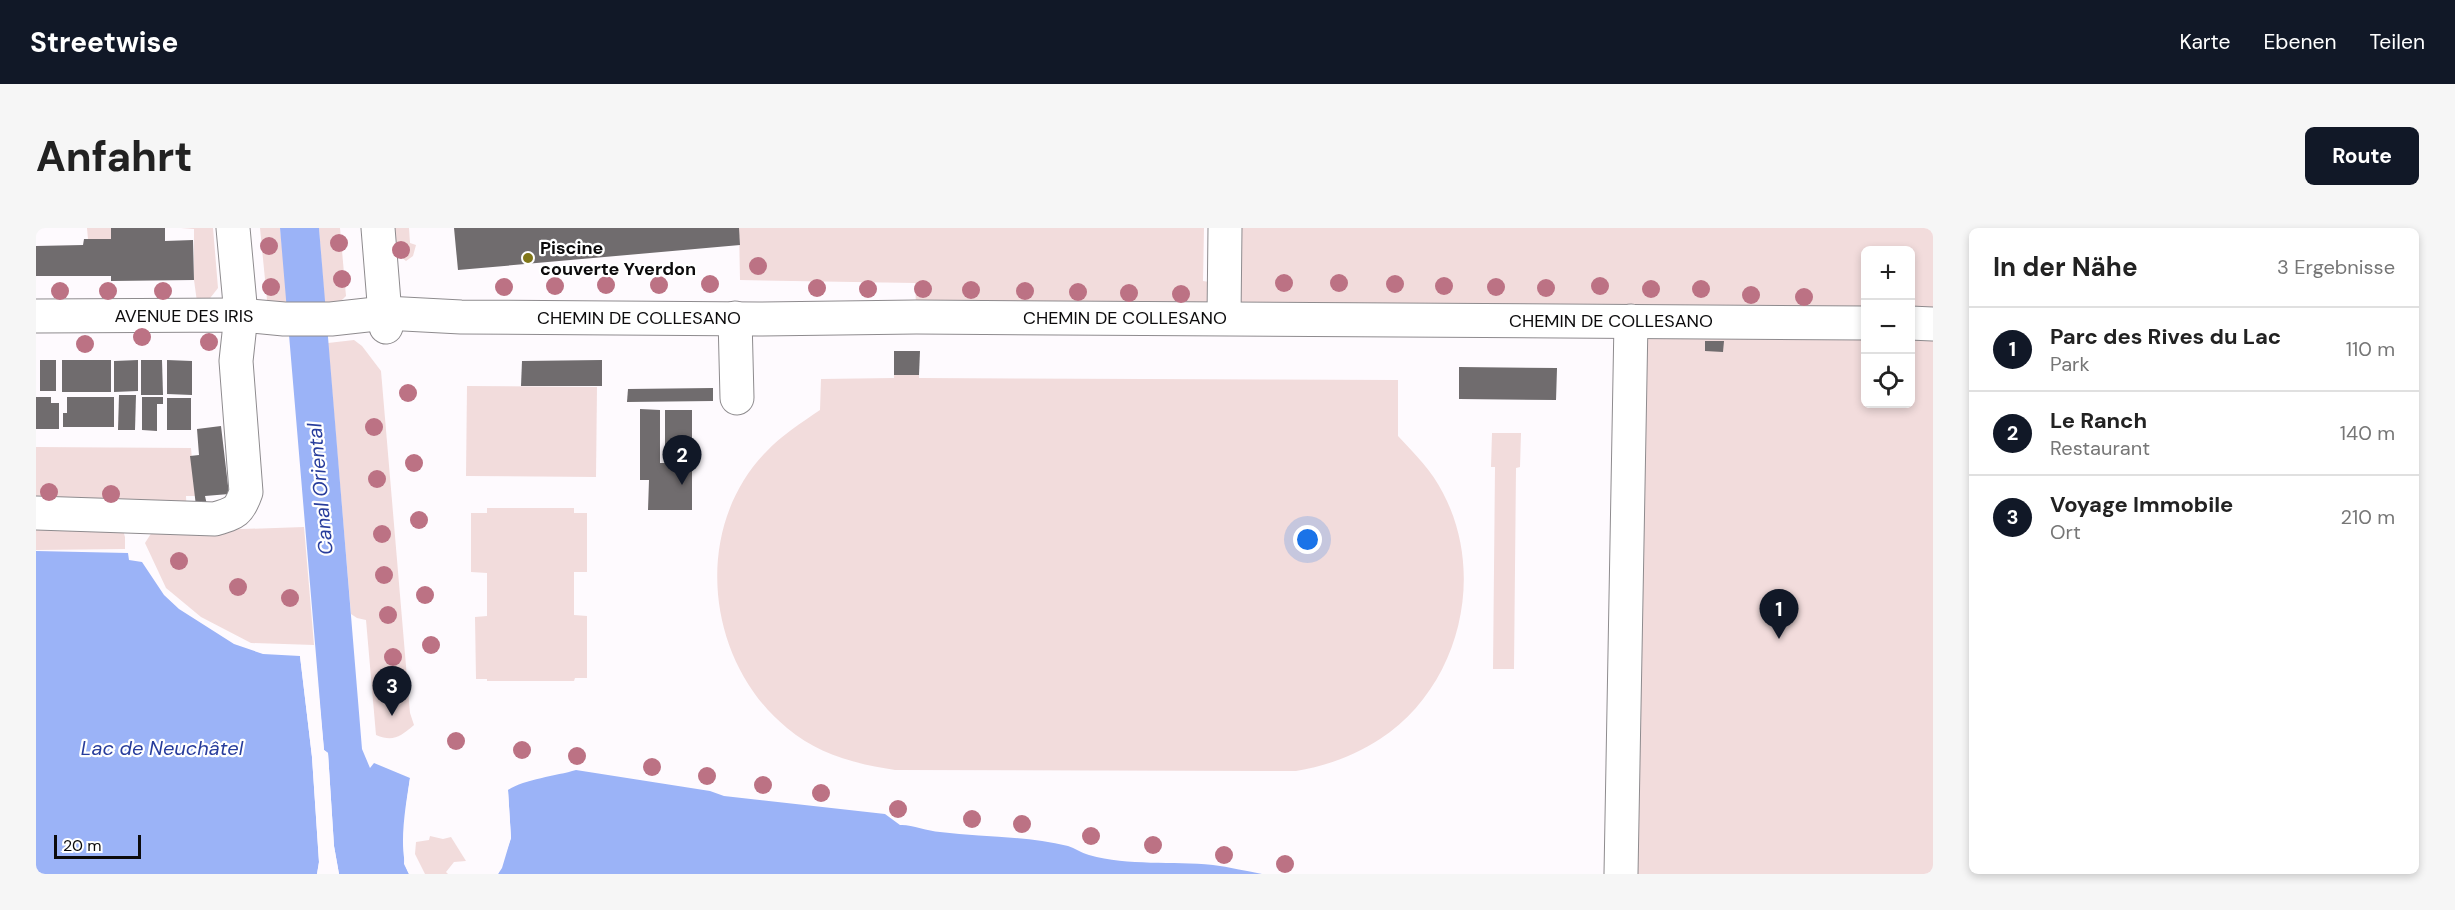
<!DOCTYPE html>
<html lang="de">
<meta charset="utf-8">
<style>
body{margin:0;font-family:"DM Sans",sans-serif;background:#f6f6f6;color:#222}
.controls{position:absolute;right:18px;top:18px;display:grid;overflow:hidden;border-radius:9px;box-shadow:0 3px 9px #0003}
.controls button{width:54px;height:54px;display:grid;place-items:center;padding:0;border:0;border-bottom:2px solid #e0e0e0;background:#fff;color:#222;font:30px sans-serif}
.scale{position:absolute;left:18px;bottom:15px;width:87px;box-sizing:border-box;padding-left:6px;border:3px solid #0c0b0c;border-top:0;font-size:16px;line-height:21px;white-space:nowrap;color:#0c0b0c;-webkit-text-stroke:4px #fff;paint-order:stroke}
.you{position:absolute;left:1272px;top:312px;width:21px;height:21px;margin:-15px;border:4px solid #fff;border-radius:50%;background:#1a73e8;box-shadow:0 0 0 9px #1a73e833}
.badge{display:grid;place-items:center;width:39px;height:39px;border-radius:50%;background:#111827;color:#fff;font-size:20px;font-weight:700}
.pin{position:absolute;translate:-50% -50px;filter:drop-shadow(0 2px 3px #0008)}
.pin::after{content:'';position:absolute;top:32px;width:21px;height:18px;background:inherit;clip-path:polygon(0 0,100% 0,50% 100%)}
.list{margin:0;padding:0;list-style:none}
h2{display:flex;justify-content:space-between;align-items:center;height:78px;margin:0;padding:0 24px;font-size:26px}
h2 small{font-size:20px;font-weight:400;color:#767676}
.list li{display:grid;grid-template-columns:39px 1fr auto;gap:18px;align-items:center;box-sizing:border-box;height:84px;padding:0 24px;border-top:2px solid #e0e0e0}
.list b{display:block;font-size:22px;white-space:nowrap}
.list p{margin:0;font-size:20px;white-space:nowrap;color:#767676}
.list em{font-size:20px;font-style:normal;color:#767676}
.icon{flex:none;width:33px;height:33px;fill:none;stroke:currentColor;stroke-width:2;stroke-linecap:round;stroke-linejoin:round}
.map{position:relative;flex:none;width:1897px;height:646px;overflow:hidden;border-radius:9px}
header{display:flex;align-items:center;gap:36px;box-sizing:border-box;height:84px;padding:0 30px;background:#111827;color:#fff}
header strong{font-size:28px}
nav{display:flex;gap:33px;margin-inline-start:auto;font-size:21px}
.intro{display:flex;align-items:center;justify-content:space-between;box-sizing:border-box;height:144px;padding:0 36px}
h1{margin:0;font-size:42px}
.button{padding:15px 27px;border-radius:9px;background:#111827;color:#fff;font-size:21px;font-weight:700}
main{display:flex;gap:36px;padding:0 36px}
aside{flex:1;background:#fff;border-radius:9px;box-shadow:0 3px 9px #0003}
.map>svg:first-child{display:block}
</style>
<header>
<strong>Streetwise</strong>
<nav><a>Karte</a><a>Ebenen</a><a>Teilen</a></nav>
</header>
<div class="intro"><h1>Anfahrt</h1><a class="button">Route</a></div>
<main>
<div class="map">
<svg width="1897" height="646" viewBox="0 0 1897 646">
<rect width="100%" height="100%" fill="#fefafe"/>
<g fill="#f2dcdc" fill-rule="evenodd">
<polygon points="51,0 75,0 75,11 52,11"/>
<polygon points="145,0 177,0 182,60 171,74 161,74 158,52 158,1"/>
<polygon points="224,0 244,0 253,82 239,78 231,72"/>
<polygon points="283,0 304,0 310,68 297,81 289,82"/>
<path d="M358,0h15l1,15 6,2 -3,11 -7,5c-10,-7 -11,-21 -12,-33z"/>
<polygon points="703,0 1168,0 1167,53 1173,54 1173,73 1166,78 880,76 879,55 704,52"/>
<path d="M1189,0h708v646h-312l10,-553 -407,-3zM1830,22h44v154h-44z"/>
<path d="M318,112l8,6 19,25 29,342 4,12c-14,12 -21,17 -38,10l-10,-115 -9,-2 -6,-4 -23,-271z"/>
<path d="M858,147h25v3l479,2v56c17,18 34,35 45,57 44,83 16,195 -63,246 -26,17 -54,27 -84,32l-401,-1c-40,-6 -77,-16 -108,-42 -81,-66 -96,-199 -21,-276 16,-17 35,-29 54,-42l1,-31 73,-1z"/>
<polygon points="431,158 561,159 560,249 430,248"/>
<polygon points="1456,205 1485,205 1484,239 1480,240 1478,441 1457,441 1459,239 1455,239"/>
<polygon points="0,219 155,220 159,268 150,268 151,286 0,278"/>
<polygon points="451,280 538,280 538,285 551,285 551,344 538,344 538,387 551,388 551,450 539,450 538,453 451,453 451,451 440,451 439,389 451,388 451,345 435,344 435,285 451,285"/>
<polygon points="0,293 87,302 89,309 89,321 0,322"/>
<polygon points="268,299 278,417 215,415 165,389 130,360 109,315 116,304"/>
<polygon points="394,608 407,611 415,609 430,633 418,634 410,644 412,646 389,646 379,626 380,614 393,612"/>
</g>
<g fill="#9bb3f7">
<path d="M244,0h39l43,521 8,19 4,-5 36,15c-4,26 -13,74 -1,96h-70l-5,-28 -6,-93 -4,-3z"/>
<polygon points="0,323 92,325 93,332 106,334 128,367 143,381 198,416 227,426 264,428 276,529 283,634 281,646 0,646"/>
<path d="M540,542l134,21 14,5 161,18 15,11c10,-1 27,6 40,7 42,5 86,4 128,14 7,2 13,7 21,9 40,11 83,6 124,10 16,2 33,6 49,9h-764l13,-36 -3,-48c17,-11 48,-14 68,-20z"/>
</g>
<g fill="#fefafe">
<polygon points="276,427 279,427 288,522 292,525 298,618 303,646 300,646 295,619 289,527 285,523"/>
<polygon points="264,428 267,428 279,529 286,634 284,646 281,646 283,634 276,529"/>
<polygon points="374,550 377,552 373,579 371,636 376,646 373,646 368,636 370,579"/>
<polygon points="469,561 472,562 475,610 466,640 462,646 459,646 472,610"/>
</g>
<g fill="#706c6e">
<polygon points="75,0 129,0 129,13 157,12 158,52 75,53 75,48 0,48 0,18 47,17 48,11 75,11"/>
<polygon points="418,0 703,0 704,17 422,42"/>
<polygon points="1669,113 1688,113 1687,124 1669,123"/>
<polygon points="858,123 884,123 883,147 858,147"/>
<rect x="4" y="132" width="16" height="31"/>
<rect x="26" y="132" width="49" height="32"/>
<polygon points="102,132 102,163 78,164 78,133"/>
<polygon points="105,132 126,132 127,167 105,167"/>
<polygon points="131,132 156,133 156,167 131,166"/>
<polygon points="566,132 566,158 485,158 486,133"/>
<polygon points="1423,139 1521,140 1520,172 1423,171"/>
<polygon points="677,160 677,173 591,174 592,161"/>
<polygon points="83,167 100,167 99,202 82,202"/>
<polygon points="0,169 15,169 15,175 23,175 23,201 0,201"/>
<polygon points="31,169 78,169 78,199 27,199 27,185 31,185"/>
<polygon points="106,169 127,169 127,176 121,176 121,203 106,202"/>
<rect x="131" y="170" width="24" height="32"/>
<polygon points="604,181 624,182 624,235 629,235 629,182 656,182 656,234 644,235 644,240 656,241 656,282 612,282 613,252 604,252"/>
<polygon points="185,198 193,266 169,268 171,277 160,278 154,228 163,227 161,201"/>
</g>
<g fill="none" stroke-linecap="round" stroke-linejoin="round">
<g stroke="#8e8b8e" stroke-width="35">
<g id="minor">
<polyline points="342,0 350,99"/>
<polyline points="0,88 205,87 248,91 295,91 349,85 425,89 723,91 880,89 1830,95"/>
<polyline points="699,90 701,170"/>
<polyline points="1188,90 1189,0"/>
<polyline points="1874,95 1897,96"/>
<path d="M0,285l179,6c20,-6 24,-7 31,-27l-10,-131 5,-46 -8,-87"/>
<polyline points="1585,646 1595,93"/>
</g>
</g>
<use href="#minor" stroke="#fff" stroke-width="33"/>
</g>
<g fill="#bc7284">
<circle cx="303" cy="15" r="9"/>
<circle cx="233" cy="18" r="9"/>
<circle cx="365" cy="22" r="9"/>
<circle cx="722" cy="38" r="9"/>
<circle cx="306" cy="51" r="9"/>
<circle cx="1248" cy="55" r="9"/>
<circle cx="1303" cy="55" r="9"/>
<circle cx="674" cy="56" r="9"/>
<circle cx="1359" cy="56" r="9"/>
<circle cx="570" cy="57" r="9"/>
<circle cx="623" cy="57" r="9"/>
<circle cx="519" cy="58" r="9"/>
<circle cx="1408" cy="58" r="9"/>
<circle cx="1564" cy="58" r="9"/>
<circle cx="235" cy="59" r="9"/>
<circle cx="468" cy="59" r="9"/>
<circle cx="1460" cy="59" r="9"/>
<circle cx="781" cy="60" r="9"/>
<circle cx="1510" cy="60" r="9"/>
<circle cx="832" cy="61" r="9"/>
<circle cx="887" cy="61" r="9"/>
<circle cx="1615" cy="61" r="9"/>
<circle cx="1665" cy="61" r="9"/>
<circle cx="935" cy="62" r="9"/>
<circle cx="24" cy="63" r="9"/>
<circle cx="72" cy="63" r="9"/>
<circle cx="127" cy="63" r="9"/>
<circle cx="989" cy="63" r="9"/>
<circle cx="1042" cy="64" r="9"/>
<circle cx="1093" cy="65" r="9"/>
<circle cx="1145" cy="66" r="9"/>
<circle cx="1715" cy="67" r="9"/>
<circle cx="1768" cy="69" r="9"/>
<circle cx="106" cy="109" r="9"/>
<circle cx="173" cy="114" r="9"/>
<circle cx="49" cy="116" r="9"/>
<circle cx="372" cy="165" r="9"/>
<circle cx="338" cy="199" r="9"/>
<circle cx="378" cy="235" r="9"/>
<circle cx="341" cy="251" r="9"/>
<circle cx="13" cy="264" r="9"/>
<circle cx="75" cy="266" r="9"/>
<circle cx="383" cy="292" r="9"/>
<circle cx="346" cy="306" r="9"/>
<circle cx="143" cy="333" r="9"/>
<circle cx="348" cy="347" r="9"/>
<circle cx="202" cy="359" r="9"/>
<circle cx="389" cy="367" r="9"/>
<circle cx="254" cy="370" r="9"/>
<circle cx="352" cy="387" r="9"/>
<circle cx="395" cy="417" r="9"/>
<circle cx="357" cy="429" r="9"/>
<circle cx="420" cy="513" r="9"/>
<circle cx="486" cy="522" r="9"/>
<circle cx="541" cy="528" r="9"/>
<circle cx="616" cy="539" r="9"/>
<circle cx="671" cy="548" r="9"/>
<circle cx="727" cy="557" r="9"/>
<circle cx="785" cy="565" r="9"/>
<circle cx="862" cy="581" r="9"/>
<circle cx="936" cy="591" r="9"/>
<circle cx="986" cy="596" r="9"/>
<circle cx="1055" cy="608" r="9"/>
<circle cx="1117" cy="617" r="9"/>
<circle cx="1188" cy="627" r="9"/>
<circle cx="1249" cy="636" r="9"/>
</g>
<circle fill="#807619" stroke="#fff" stroke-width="2" cx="492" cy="30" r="6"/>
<g text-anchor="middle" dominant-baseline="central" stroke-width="4.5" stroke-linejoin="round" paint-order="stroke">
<g font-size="18" font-weight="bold" fill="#0c0b0c" stroke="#fff" text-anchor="start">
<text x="504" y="20">Piscine<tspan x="504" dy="21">couverte Yverdon</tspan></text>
</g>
<g font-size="18" fill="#0c0b0c" stroke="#fff">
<text x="148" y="88">AVENUE DES IRIS</text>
<text x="603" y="90">CHEMIN DE COLLESANO</text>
<text x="1089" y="90">CHEMIN DE COLLESANO</text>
<text x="1575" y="93">CHEMIN DE COLLESANO</text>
</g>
<g font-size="20" font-style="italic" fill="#283d9c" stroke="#fff">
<text transform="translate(284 261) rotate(-95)">Canal Oriental</text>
<text x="126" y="520">Lac de Neuchâtel</text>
</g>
</g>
</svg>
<div class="controls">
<button>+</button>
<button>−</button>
<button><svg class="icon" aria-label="locate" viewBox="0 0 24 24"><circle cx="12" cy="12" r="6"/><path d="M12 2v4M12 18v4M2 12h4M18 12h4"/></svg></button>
</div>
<div class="scale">20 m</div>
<div class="you"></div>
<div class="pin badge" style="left:1743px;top:411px">1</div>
<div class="pin badge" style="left:646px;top:257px">2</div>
<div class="pin badge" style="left:356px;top:488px">3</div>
</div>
<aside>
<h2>In der Nähe<small>3 Ergebnisse</small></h2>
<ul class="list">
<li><span class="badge">1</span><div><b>Parc des Rives du Lac</b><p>Park</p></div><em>110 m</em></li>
<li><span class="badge">2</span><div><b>Le Ranch</b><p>Restaurant</p></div><em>140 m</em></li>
<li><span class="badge">3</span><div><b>Voyage Immobile</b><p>Ort</p></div><em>210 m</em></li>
</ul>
</aside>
</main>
